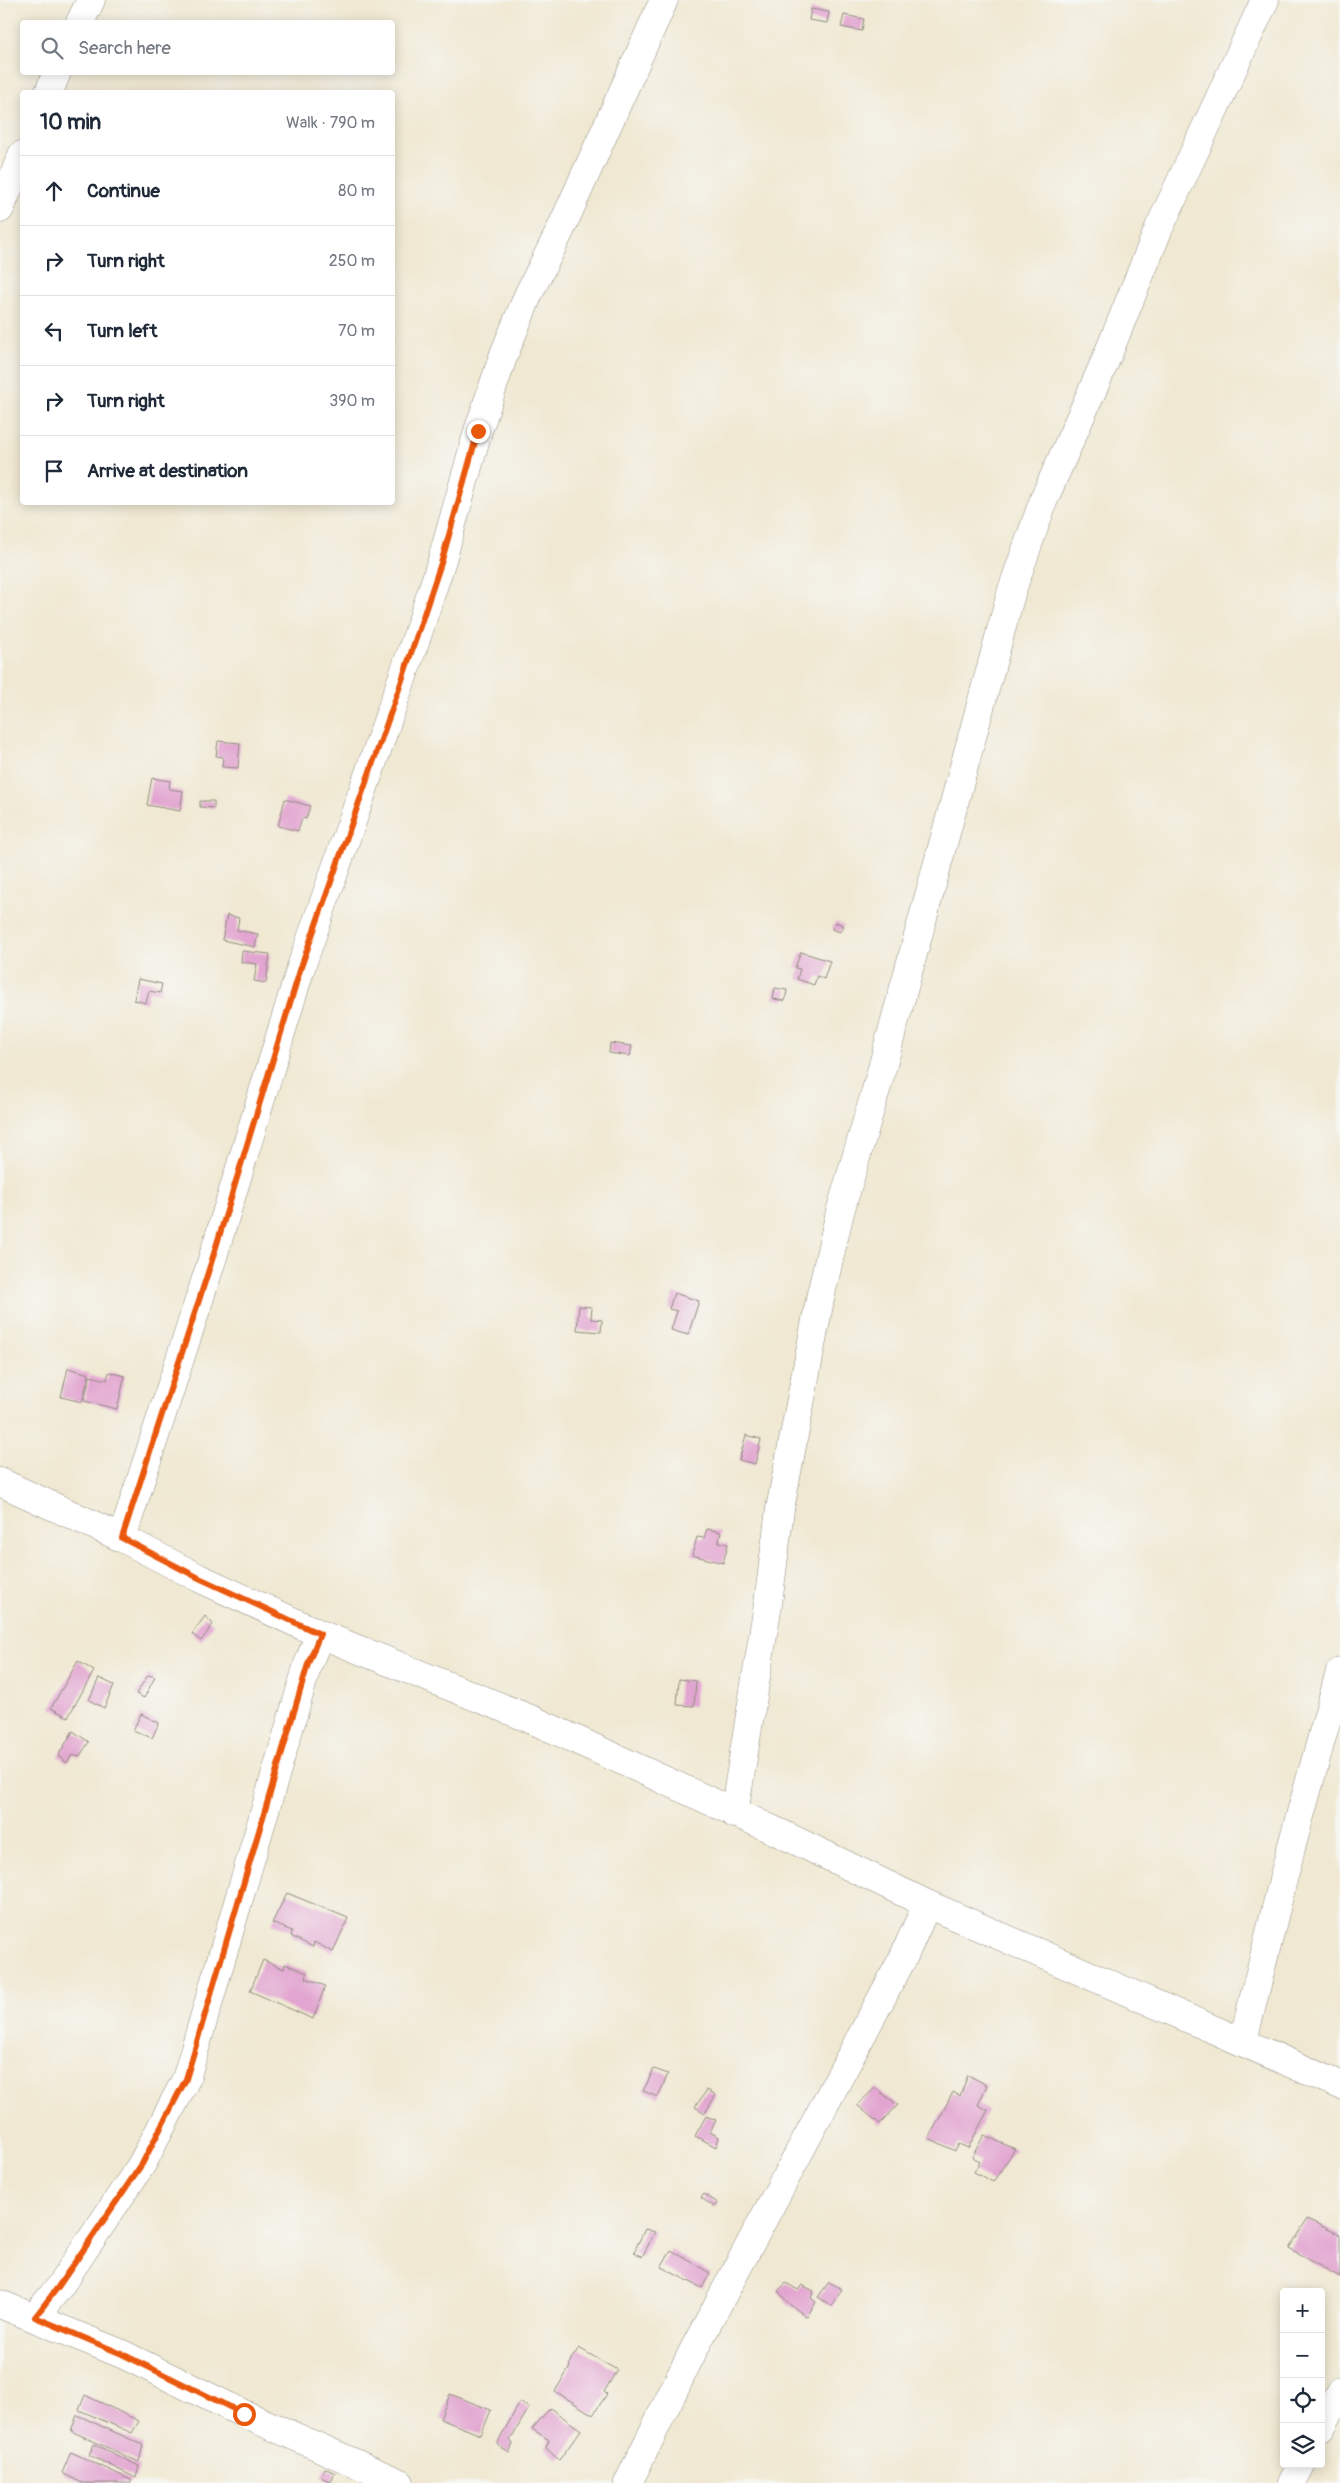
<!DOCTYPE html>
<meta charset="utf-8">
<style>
body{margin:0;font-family:Pangolin,sans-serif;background:#f2f2f3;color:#1f2937}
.controls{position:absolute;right:15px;bottom:15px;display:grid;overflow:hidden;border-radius:5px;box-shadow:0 2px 12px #0003}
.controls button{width:45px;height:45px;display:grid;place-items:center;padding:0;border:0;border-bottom:1px solid #e0e1e3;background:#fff;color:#1f2937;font:25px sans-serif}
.stop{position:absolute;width:15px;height:15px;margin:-11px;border:4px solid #ea580c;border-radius:50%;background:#fff}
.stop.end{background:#ea580c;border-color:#fff;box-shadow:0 1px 5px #0008}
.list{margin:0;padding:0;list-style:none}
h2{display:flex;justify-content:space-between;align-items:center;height:65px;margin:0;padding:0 20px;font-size:21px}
h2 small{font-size:16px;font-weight:400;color:#747a83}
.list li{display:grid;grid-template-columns:32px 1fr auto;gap:15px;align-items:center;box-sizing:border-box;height:70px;padding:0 20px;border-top:1px solid #e0e1e3}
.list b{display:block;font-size:19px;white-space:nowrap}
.list em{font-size:16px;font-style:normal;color:#747a83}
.icon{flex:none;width:28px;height:28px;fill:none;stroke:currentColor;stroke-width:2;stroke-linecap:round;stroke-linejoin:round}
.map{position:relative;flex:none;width:1340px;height:2483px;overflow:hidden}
.search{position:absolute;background:#fff;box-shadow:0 2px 12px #0003;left:20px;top:20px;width:375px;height:55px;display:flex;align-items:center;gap:12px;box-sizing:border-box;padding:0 18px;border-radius:5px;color:#747a83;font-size:19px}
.panel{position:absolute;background:#fff;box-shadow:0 2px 12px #0003;left:20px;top:90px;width:375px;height:415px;border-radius:5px}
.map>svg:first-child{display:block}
</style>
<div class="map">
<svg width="1340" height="2483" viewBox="0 0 1340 2483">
<rect width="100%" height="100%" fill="#f6f6f2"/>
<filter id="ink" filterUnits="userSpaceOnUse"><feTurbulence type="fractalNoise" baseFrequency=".02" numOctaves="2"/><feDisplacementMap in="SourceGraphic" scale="10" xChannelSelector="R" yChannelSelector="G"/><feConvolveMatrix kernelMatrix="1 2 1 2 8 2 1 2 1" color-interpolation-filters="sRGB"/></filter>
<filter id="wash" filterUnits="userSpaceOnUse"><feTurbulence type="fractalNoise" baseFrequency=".0096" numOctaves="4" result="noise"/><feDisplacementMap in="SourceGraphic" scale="20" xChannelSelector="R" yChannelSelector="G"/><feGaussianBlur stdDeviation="1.12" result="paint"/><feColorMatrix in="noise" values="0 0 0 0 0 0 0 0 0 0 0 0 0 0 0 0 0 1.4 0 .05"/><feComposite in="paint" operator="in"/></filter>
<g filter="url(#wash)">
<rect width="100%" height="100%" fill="#f0e8d2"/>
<g id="blocks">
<g fill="#e2a4d0">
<polygon points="811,9 829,12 827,23 809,20"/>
<polygon points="844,15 864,19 862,31 841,27"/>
<polygon points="218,741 240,743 238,768 222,767 223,757 216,756"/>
<polygon points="152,778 170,781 169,789 183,791 180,811 147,805"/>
<polygon points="285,799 310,806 306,819 302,818 298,831 278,826"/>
<polygon points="200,801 214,801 214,808 200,807"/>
<polygon points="227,915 239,918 237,930 258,934 255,947 222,940"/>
<polygon points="836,922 844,926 840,932 832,929"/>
<polygon points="242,951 270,954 266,983 254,981 257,964 241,962"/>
<polygon points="801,952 830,961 824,979 817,976 814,985 797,979 800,969 795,968"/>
<polygon points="138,979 162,984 160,993 149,991 146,1003 134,1000"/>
<polygon points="775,988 787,990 785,1001 773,999"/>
<polygon points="610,1043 632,1046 630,1056 609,1053"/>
<polygon points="674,1293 699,1301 688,1335 671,1330 677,1311 669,1309"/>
<polygon points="579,1306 592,1307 591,1319 602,1320 601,1332 577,1330"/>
<polygon points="68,1368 89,1374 82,1402 61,1397"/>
<polygon points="109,1372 125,1376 117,1409 84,1401 90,1376 107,1380"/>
<polygon points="746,1435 761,1439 755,1464 739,1460"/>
<polygon points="707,1529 721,1532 719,1542 728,1544 723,1563 692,1555 697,1537 704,1538"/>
<polygon points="205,1616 213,1624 201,1641 192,1634"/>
<polygon points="78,1661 94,1671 68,1717 51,1708"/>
<polygon points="148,1675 155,1677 144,1698 136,1694"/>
<polygon points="99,1678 114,1685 104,1708 89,1700"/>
<polygon points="679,1679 696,1681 694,1706 677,1705"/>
<polygon points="141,1714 159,1723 152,1738 133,1730"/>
<polygon points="73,1731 89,1742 79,1757 72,1755 67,1763 58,1756"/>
<polygon points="287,1893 348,1918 333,1952 314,1942 313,1947 291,1936 292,1931 272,1923"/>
<polygon points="263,1960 284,1969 285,1964 307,1973 306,1978 325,1986 313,2019 250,1991"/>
<polygon points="654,2069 668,2074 658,2097 643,2091"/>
<polygon points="968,2075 987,2085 978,2105 988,2110 968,2148 959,2144 955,2151 929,2138 953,2092 960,2096"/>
<polygon points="875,2088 898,2105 880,2124 857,2105"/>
<polygon points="707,2090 716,2095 705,2113 695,2107"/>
<polygon points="706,2116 716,2120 710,2132 719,2137 716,2147 695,2136"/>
<polygon points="984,2135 1015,2149 993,2182 974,2172 980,2161 972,2157"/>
<polygon points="704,2194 718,2203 715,2207 701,2198"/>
<polygon points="1307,2219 1340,2235 1340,2277 1289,2249"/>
<polygon points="645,2229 655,2232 642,2257 634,2252"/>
<polygon points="671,2250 710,2273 702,2288 661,2267"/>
<polygon points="829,2282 842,2289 832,2306 818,2297"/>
<polygon points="786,2283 798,2290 802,2285 814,2291 811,2298 816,2302 807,2317 789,2304 778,2291"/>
<polygon points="579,2348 617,2370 604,2392 607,2394 593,2415 555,2391 569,2369 571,2359"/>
<polygon points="450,2394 491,2410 481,2435 440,2419"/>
<polygon points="85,2395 139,2421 132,2433 79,2410"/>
<polygon points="520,2402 529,2408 510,2440 513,2444 509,2453 497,2444"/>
<polygon points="550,2408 581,2430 559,2460 546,2448 549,2440 532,2429"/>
<polygon points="77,2415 143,2445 139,2462 71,2431"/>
<polygon points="94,2444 139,2466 136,2478 89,2455"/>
<polygon points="71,2452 131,2480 131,2483 82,2483 62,2473"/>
<polygon points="325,2468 335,2473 331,2482 321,2477"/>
</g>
</g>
</g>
<g filter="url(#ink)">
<use href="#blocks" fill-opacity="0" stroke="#8e8a7e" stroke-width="1"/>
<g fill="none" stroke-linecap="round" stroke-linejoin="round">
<g stroke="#8e8a7e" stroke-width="29">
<g id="minor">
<polyline points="80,22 91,0"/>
<polyline points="49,92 57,72"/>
<polyline points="0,209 22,155"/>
<polyline points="0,1482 122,1538 199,1578 320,1634 533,1720 782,1834 927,1904 1340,2085"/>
<polyline points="122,1538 212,1260 301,967 417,636 442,560 478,431 504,354 529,293 559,233 664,0"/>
<polyline points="734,1814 768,1604 780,1509 821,1294 840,1212 878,1083 1012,590 1044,499 1104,364 1159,228 1265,0"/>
<polyline points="1243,2041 1290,1852 1340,1672"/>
<polyline points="0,2304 122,2354 244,2414 400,2483"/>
<polyline points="35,2317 59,2287 142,2164 186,2079 308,1664 320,1634"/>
<polyline points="1321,2428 1340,2392"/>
<polyline points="628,2483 694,2349 903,1958 927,1904"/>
<polyline points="1292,2483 1302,2464"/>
</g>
</g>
<use href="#minor" stroke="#fff" stroke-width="28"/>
</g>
</g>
<g fill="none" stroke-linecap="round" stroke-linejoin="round" filter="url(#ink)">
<polyline stroke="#ea580c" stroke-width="6" points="244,2414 122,2354 35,2317 58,2287 142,2164 186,2079 308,1664 320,1634 199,1578 122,1538 212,1260 301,967 400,686 442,560 478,431"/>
</g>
</svg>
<div class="controls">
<button>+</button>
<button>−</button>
<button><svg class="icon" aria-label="locate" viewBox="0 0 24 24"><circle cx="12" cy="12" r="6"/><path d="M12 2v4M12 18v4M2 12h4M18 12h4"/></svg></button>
<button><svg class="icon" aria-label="layers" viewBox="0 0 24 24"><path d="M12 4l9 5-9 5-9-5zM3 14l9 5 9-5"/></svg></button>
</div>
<div class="stop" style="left:244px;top:2414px"></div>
<div class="stop end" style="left:478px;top:431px"></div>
<div class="search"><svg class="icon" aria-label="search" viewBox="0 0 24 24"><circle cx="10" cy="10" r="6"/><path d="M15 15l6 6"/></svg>Search here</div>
<section class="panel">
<h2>10 min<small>Walk · 790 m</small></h2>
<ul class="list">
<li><svg class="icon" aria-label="ahead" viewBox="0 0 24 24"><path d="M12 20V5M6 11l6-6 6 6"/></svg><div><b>Continue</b></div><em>80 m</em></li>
<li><svg class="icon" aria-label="right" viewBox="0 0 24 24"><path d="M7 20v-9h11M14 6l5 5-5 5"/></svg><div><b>Turn right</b></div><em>250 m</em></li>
<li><svg class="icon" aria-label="left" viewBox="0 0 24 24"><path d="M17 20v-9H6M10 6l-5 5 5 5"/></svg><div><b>Turn left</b></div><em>70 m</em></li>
<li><svg class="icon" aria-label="right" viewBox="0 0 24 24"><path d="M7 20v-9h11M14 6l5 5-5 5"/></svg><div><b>Turn right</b></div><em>390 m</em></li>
<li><svg class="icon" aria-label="arrive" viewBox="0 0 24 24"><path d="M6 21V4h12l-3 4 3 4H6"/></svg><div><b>Arrive at destination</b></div></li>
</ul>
</section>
</div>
